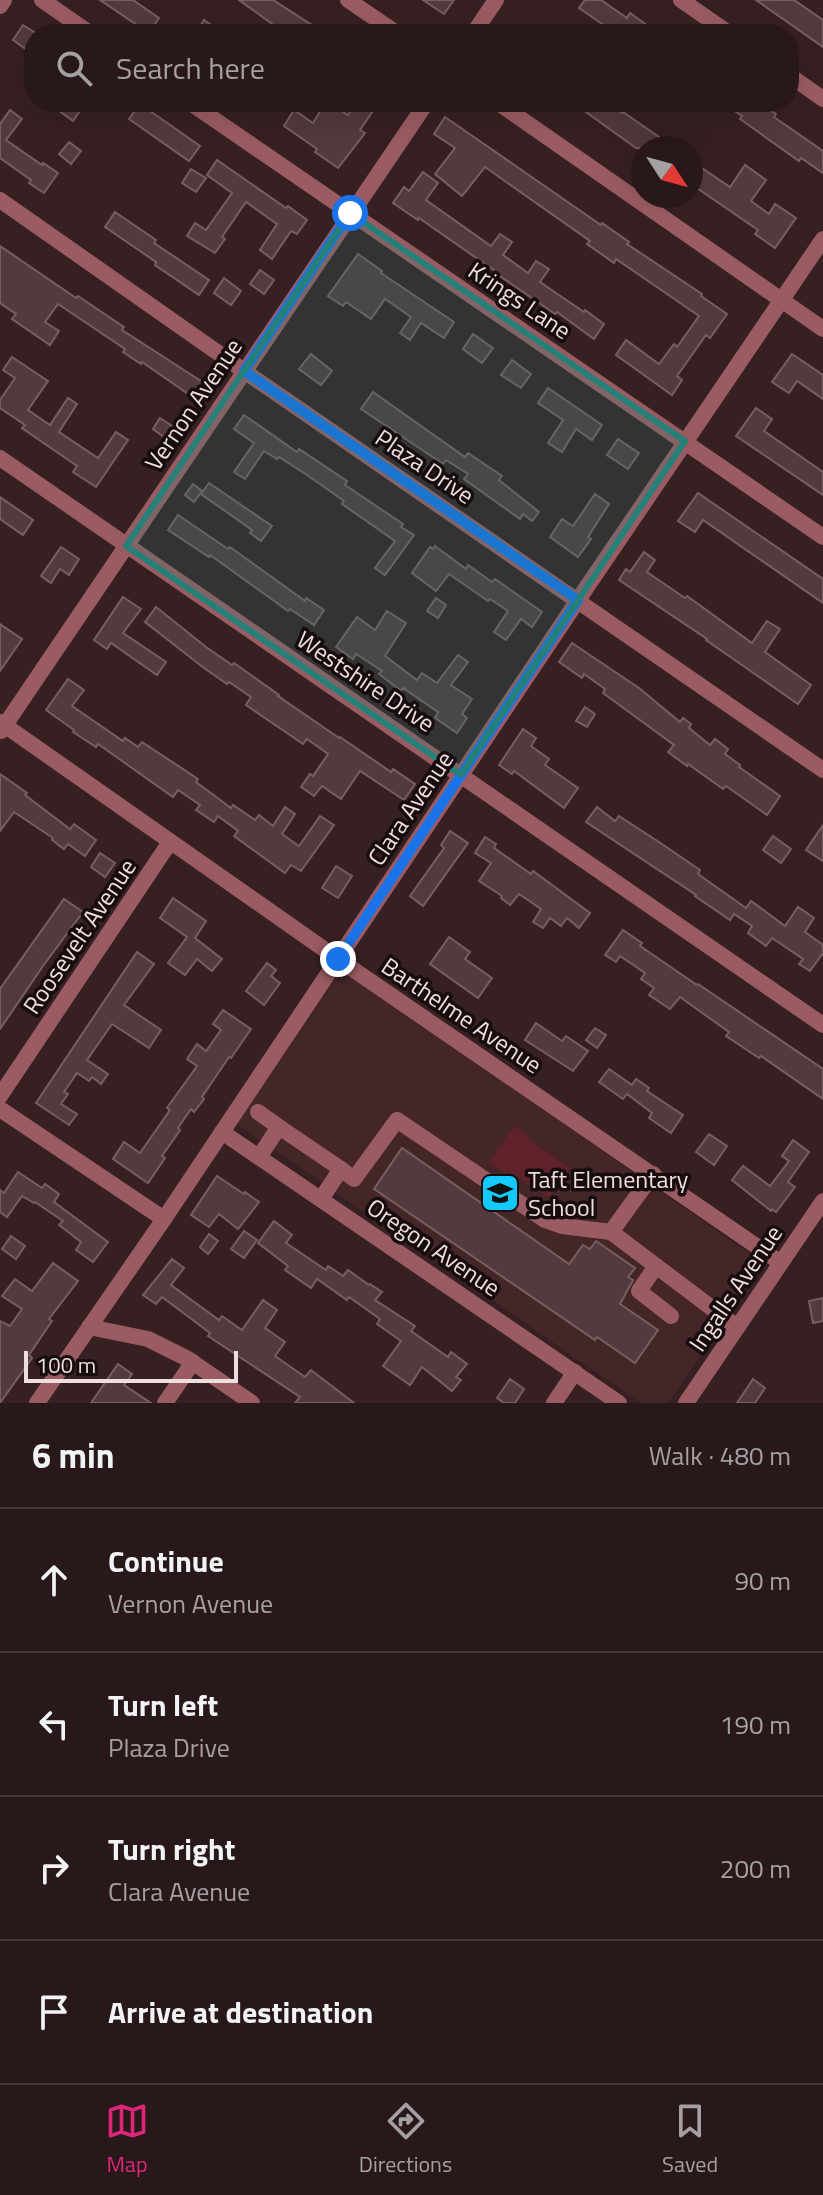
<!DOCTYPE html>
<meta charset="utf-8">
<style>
body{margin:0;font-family:"Titillium Web",sans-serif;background:#352527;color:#f1f3f6}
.compass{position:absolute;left:631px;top:136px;width:72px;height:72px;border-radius:50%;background:#29181a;box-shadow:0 8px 32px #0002;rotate:126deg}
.scale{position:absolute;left:24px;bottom:20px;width:214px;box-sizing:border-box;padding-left:8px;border:4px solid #efdedf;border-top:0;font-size:22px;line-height:28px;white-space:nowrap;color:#efdedf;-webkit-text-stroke:6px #170d0e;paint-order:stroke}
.stop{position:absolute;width:24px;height:24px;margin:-18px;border:6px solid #1a73e8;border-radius:50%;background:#fff}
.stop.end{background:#1a73e8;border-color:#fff;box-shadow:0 2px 8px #0008}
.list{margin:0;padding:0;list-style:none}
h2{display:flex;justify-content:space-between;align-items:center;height:104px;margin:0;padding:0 32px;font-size:34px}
h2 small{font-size:26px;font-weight:400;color:#a5a0a2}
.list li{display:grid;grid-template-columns:52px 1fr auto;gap:24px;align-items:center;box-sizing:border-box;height:144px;padding:0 32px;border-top:2px solid #453739}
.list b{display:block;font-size:30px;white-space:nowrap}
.list p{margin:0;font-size:26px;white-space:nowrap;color:#a5a0a2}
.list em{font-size:26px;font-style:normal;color:#a5a0a2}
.icon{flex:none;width:44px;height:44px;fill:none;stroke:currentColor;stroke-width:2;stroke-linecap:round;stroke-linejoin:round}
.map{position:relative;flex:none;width:823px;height:1403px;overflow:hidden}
.search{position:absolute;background:#29181a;box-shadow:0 8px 32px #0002;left:24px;right:24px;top:24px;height:88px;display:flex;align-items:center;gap:20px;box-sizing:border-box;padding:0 28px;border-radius:32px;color:#a5a0a2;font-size:30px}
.sheet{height:680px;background:#29181a}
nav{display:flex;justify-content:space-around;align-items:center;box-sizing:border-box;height:112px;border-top:2px solid #453739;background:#29181a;font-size:22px;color:#a5a0a2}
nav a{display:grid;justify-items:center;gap:4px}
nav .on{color:#db2777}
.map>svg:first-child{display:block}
</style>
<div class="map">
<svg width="823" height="1403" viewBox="0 0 823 1403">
<rect width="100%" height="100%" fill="#372022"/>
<polygon fill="#442629" points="342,969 763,1263 668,1403 641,1403 237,1124"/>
<polygon fill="#5f222b" points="514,1126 530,1137 529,1140 570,1168 549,1198 508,1171 505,1174 489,1163"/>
<g fill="#533a3c" stroke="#795e60" stroke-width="2">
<polygon points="100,0 133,0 159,18 149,33"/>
<polygon points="239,0 273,0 326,34 286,34"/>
<polygon points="423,0 454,0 444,14"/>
<polygon points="585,0 601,0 627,18 630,13 659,34 622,34 609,25 608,28 579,8"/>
<polygon points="756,0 794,0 823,20 823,47"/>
<polygon points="204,20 224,34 195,34"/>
<polygon points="23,25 34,32 34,55 13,40"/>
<polygon points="64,102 86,102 73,121 58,110"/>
<polygon points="326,102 348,115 357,102 379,102 360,130 365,133 338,168 315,152 317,149 284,126 294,110 313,123"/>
<polygon points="572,102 606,102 622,113 623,112 675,148 636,148"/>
<polygon points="721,102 758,102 776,114 774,117 823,151 823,173 801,158 799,161 740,119 742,116"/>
<polygon points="140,104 200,146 189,161 129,119"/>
<polygon points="10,110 22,119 6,140 42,165 43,163 58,173 44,193 29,183 31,180 0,158 0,124"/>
<polygon points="445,117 601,225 602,223 629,242 627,244 702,294 701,296 727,314 710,338 706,335 677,376 682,380 672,395 616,355 626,340 659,364 674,344 677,347 699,316 616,259 614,263 587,244 590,241 485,167 462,196 435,174 455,148 434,134"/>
<polygon points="69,142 81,151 71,164 59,154"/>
<polygon points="217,160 286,208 288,206 307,220 297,234 291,231 272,259 260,250 277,224 246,202 222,237 225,239 215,253 187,236 195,223 206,230 232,193 207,175"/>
<polygon points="696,164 730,187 745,165 766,180 751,201 769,214 775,204 796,218 775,248 755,234 758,230 691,184 691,172"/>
<polygon points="191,169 206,178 196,192 182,183"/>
<polygon points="423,172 438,183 426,200 491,246 500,234 512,242 503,255 528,273 536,261 549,269 540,282 584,312 585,310 604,324 594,339 557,312 555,314 494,272 495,271 419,218 418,220 393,203 404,187 409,191"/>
<polygon points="115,212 156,240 154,243 209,280 199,295 155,265 156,262 105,227"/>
<polygon points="0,246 76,298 78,296 106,315 124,327 122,330 204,383 194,398 142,362 141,364 123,352 125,349 58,304 45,322 59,331 50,345 12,319 16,314 0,303"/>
<polygon points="358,254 382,271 381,273 454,322 444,338 421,323 410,340 400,333 411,317 385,299 371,319 346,302 343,306 328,296"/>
<polygon points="260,270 274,280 264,294 250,284"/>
<polygon points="224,278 241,291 231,305 214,293"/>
<polygon points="473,334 493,348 482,363 463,349"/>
<polygon points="311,354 332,371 321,385 299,369"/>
<polygon points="792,354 823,375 823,399 797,381 789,393 772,382"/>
<polygon points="12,357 48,381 28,410 50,425 68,398 77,404 59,432 98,458 116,432 128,440 96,487 73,472 77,466 22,428 25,425 0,408 0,400 15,378 3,370"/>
<polygon points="512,360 531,374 521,388 501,375"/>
<polygon points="548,388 602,425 592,440 576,429 562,452 548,443 563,420 538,403"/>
<polygon points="373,392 465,457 468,453 502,476 499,480 539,512 532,521 523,514 520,519 464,479 468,474 446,460 443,464 361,409"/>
<polygon points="756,408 772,419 764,431 823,472 823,495 736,436"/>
<polygon points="244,415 297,452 299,449 347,481 345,485 403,524 401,527 414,535 385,575 375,568 395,541 342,504 344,501 307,475 279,457 277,459 264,451 245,479 234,472 254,443 234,429"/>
<polygon points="160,418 172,426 164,437 153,429"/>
<polygon points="618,439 639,453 628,469 607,455"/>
<polygon points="209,483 272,526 261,541 250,533 252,530 201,494"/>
<polygon points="193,484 202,491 194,502 185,495"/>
<polygon points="698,493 823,579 823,603 703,520 695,532 678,521"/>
<polygon points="595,494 609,504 588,537 591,539 578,557 550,537 562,519 573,526"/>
<polygon points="0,497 33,520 23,535 0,519"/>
<polygon points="178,515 228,549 230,547 305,601 306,598 324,610 314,625 290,609 288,611 210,555 209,557 168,530"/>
<polygon points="435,546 466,569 468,565 492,582 495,579 542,612 532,627 521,619 506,640 494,632 508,611 490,599 488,601 449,574 436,591 412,573 430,547 433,549"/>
<polygon points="61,547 79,559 69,575 60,569 51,583 41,576"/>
<polygon points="644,552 655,560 647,572 685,598 687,596 752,643 767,621 780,629 765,652 811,685 798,704 706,640 707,639 619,580 626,569 630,572"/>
<polygon points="123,597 141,609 123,633 166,662 157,675 111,643 107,649 94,640"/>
<polygon points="436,598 446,605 438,618 427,611"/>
<polygon points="156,607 206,647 232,665 234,663 279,695 278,696 339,738 340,737 391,772 393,769 415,784 404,800 360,771 341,799 322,786 314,796 301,787 310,774 313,776 328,754 307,739 303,744 246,705 251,697 229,682 227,684 204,668 145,622"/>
<polygon points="387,611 406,623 385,656 417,680 422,673 437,683 458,655 468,662 451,685 472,699 462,714 467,718 457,733 435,718 438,712 403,688 401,691 379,674 382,671 356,654 353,659 336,647 357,617 375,630"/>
<polygon points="0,624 22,639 0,671"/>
<polygon points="572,643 639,688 680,722 683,718 691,724 689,728 710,745 715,739 728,749 725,754 740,765 739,767 780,796 767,815 726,786 723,789 688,764 687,766 668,752 674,745 603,693 605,689 584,674 582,678 559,662"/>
<polygon points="68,679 84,690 72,706 123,741 125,738 138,747 142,742 198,779 196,782 231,808 233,805 255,820 259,815 273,826 285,807 295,814 282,834 299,846 320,816 334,825 301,871 291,865 285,873 234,836 238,831 218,816 214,822 196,810 200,805 178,790 173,797 98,744 96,747 73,732 74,730 46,710"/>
<polygon points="585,707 595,714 587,727 576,721"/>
<polygon points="523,729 536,738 531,746 549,759 545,765 578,788 564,808 514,771 512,774 499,765"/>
<polygon points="0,774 27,793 25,795 70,829 74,824 96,840 85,856 68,844 64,849 52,840 53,838 14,812 0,831"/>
<polygon points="597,807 615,821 619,816 662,844 700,870 698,874 746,908 751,901 785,926 798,907 814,918 805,932 823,945 823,953 810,971 799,964 803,959 772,938 766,946 748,933 752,926 734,914 730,920 695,896 696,895 586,822"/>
<polygon points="823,825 823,861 806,850"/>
<polygon points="450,831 468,843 423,906 410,896 444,848 441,845"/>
<polygon points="773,836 791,849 781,863 763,850"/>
<polygon points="485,837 496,844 494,848 531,874 533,871 590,913 579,928 567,918 561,926 550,918 543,928 533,922 541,909 519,894 510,905 501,898 502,896 479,881 491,863 475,853"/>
<polygon points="100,853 115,863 105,877 91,867"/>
<polygon points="336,866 352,876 338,898 322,888"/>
<polygon points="173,898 206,921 195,938 222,959 212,971 197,959 185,975 168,963 187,937 160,918"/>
<polygon points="64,899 83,912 43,966 0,1029 0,989"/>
<polygon points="623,930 642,943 640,946 697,985 698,984 823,1069 823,1099 761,1056 759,1058 726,1036 729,1032 680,997 670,1009 649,995 654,988 641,979 645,973 620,956 616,962 605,955"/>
<polygon points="449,937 470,952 465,959 492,978 478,998 430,964"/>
<polygon points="137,952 154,964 124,1005 161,1030 149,1048 112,1024 87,1060 108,1074 101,1084 92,1077 89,1081 77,1073 64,1092 68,1094 61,1104 77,1114 69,1125 36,1103"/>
<polygon points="267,963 276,970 271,976 280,983 264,1005 246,991"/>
<polygon points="223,1010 251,1029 231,1058 229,1057 202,1097 204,1099 194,1112 191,1109 178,1128 180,1130 162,1156 165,1158 148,1183 113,1159 124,1142 140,1153 170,1110 167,1108 197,1066 187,1059 197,1044 206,1051 221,1030 213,1024"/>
<polygon points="536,1023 562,1041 566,1036 588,1051 573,1071 525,1040"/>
<polygon points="595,1028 606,1035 597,1048 586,1040"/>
<polygon points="609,1069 632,1085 636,1079 649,1088 647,1091 683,1115 671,1133 649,1118 652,1113 627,1094 623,1099 599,1082"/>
<polygon points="709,1134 727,1146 714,1165 696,1152"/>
<polygon points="793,1140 809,1152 788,1182 795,1187 776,1212 772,1209 771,1211 732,1180 743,1166 770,1186 789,1161 782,1156"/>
<polygon points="402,1148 569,1264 583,1245 590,1249 596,1241 635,1268 628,1277 633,1280 620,1304 658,1330 635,1363 597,1337 595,1340 374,1189"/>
<polygon points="18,1172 42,1188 45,1184 59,1194 54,1202 108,1242 93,1262 76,1250 81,1242 59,1225 63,1221 35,1202 34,1203 22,1196 7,1217 0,1212 0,1190 4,1193"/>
<polygon points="217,1176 244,1194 245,1192 259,1202 238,1229 219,1214 209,1227 191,1215"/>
<polygon points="274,1221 292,1235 286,1243 326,1270 328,1266 343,1276 348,1270 369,1285 370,1284 382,1292 375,1300 415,1326 411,1331 448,1357 451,1352 467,1364 456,1377 461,1380 452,1391 422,1367 410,1385 383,1366 401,1341 377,1324 380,1319 349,1297 347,1300 317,1279 311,1288 285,1270 288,1266 258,1243"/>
<polygon points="244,1231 257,1240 244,1258 231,1249"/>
<polygon points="209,1234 218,1241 208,1254 200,1247"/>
<polygon points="11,1236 25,1246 16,1259 2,1249"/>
<polygon points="172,1259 184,1268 171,1285 219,1320 222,1316 242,1330 263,1300 277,1310 265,1328 285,1342 275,1356 305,1377 311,1370 354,1403 295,1403 300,1397 208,1336 210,1333 162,1297 156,1304 143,1295"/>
<polygon points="53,1263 78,1281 49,1319 52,1321 29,1355 32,1358 0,1403 0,1321 10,1326 22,1309 2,1296 15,1279 32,1291"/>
<polygon points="823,1298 823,1321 813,1323 809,1301"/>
<polygon points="118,1364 132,1374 124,1385 151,1403 91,1403"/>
<polygon points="510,1379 524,1389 515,1403 504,1403 497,1398"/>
<polygon points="753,1379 765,1388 755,1403 737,1403"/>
</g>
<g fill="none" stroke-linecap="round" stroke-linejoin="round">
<g stroke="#9a5c62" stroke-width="16">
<polyline points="42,0 91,34"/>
<polyline points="348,0 398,34"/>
<polyline points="681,0 730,34"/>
<polyline points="0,6 4,0"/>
<polyline points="473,34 496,0"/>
<polyline points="789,75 823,99"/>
<polyline points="189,102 823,537"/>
<polyline points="497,102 823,329"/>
<polyline points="0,200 244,371 823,770"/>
<polyline points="0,458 823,1025"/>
<polyline points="0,722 338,959 781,1263"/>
<polyline points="1,731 427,102"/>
<polyline points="0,1096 170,842"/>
<polyline points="0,1109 164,1219"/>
<polyline points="258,1112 279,1127"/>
<polyline points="222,1132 619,1403"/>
<polyline points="259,1157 279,1127 341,1169 321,1199"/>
<polyline points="341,1169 354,1179 397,1120 545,1220 562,1226 611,1232"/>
<polyline points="653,1174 611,1232 737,1327"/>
<polyline points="656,1266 639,1291 671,1316"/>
<polyline points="89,1327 148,1339 188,1359 252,1403"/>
<polyline points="37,1403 164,1219 578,600 823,239"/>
<polyline points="165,1403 193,1362"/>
<polyline points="554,1403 575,1372"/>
<polyline points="686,1403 823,1201"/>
</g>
</g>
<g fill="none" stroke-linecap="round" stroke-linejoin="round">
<polyline stroke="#1a73e8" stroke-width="10" points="338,959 578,600 244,371 350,213"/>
</g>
<path fill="#258079" fill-opacity="0.2" stroke="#258079" stroke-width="6" stroke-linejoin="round" d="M350,213l335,228 -224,334 -335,-229z"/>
<defs>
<g id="school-square" transform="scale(2)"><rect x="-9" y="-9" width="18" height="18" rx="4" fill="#13cafb" stroke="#170d0e"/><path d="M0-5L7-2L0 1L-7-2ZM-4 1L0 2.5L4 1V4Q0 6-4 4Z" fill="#111"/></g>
</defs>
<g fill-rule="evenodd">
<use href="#school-square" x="500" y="1193"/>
</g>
<g text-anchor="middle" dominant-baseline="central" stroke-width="7" stroke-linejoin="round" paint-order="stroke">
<g font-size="24" fill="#efdedf" stroke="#170d0e">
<text transform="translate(520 300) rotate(34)">Krings Lane</text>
<text transform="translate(193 404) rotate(-56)">Vernon Avenue</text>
<text transform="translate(425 466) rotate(34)">Plaza Drive</text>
<text transform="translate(366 681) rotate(34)">Westshire Drive</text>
<text transform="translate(410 808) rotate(-56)">Clara Avenue</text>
<text transform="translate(79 936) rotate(-56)">Roosevelt Avenue</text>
<text transform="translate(462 1015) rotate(34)">Barthelme Avenue</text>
<text transform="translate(434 1247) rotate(34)">Oregon Avenue</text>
<text transform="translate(735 1288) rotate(-56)">Ingalls Avenue</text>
</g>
<g font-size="24" fill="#efdedf" stroke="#170d0e" text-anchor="start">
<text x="528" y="1179">Taft Elementary<tspan x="528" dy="28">School</tspan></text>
</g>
</g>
</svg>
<svg class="compass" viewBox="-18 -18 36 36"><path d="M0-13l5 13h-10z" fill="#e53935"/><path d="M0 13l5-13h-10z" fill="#a5a0a2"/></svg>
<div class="scale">100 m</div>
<div class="stop" style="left:350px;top:213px"></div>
<div class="stop end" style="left:338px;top:959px"></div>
<div class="search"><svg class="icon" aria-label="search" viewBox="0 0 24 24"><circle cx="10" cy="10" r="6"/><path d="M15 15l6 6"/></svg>Search here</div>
</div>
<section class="sheet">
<h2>6 min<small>Walk · 480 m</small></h2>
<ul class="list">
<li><svg class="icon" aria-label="ahead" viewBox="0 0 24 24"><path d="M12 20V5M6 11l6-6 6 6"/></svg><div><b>Continue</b><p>Vernon Avenue</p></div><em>90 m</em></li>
<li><svg class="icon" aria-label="left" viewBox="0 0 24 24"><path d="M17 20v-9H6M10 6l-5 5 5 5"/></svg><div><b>Turn left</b><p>Plaza Drive</p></div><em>190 m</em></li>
<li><svg class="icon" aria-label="right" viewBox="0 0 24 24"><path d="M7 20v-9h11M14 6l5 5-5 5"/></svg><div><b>Turn right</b><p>Clara Avenue</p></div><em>200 m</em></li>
<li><svg class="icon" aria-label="arrive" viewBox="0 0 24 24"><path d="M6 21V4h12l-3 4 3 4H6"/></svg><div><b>Arrive at destination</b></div></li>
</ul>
</section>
<nav>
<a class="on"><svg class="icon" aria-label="map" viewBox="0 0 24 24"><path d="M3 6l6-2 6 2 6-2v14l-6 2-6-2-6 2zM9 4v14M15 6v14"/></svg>Map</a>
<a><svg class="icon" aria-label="directions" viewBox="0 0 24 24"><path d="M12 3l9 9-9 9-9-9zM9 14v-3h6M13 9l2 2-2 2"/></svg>Directions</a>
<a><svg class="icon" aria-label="saved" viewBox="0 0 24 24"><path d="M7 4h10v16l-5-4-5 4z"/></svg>Saved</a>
</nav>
